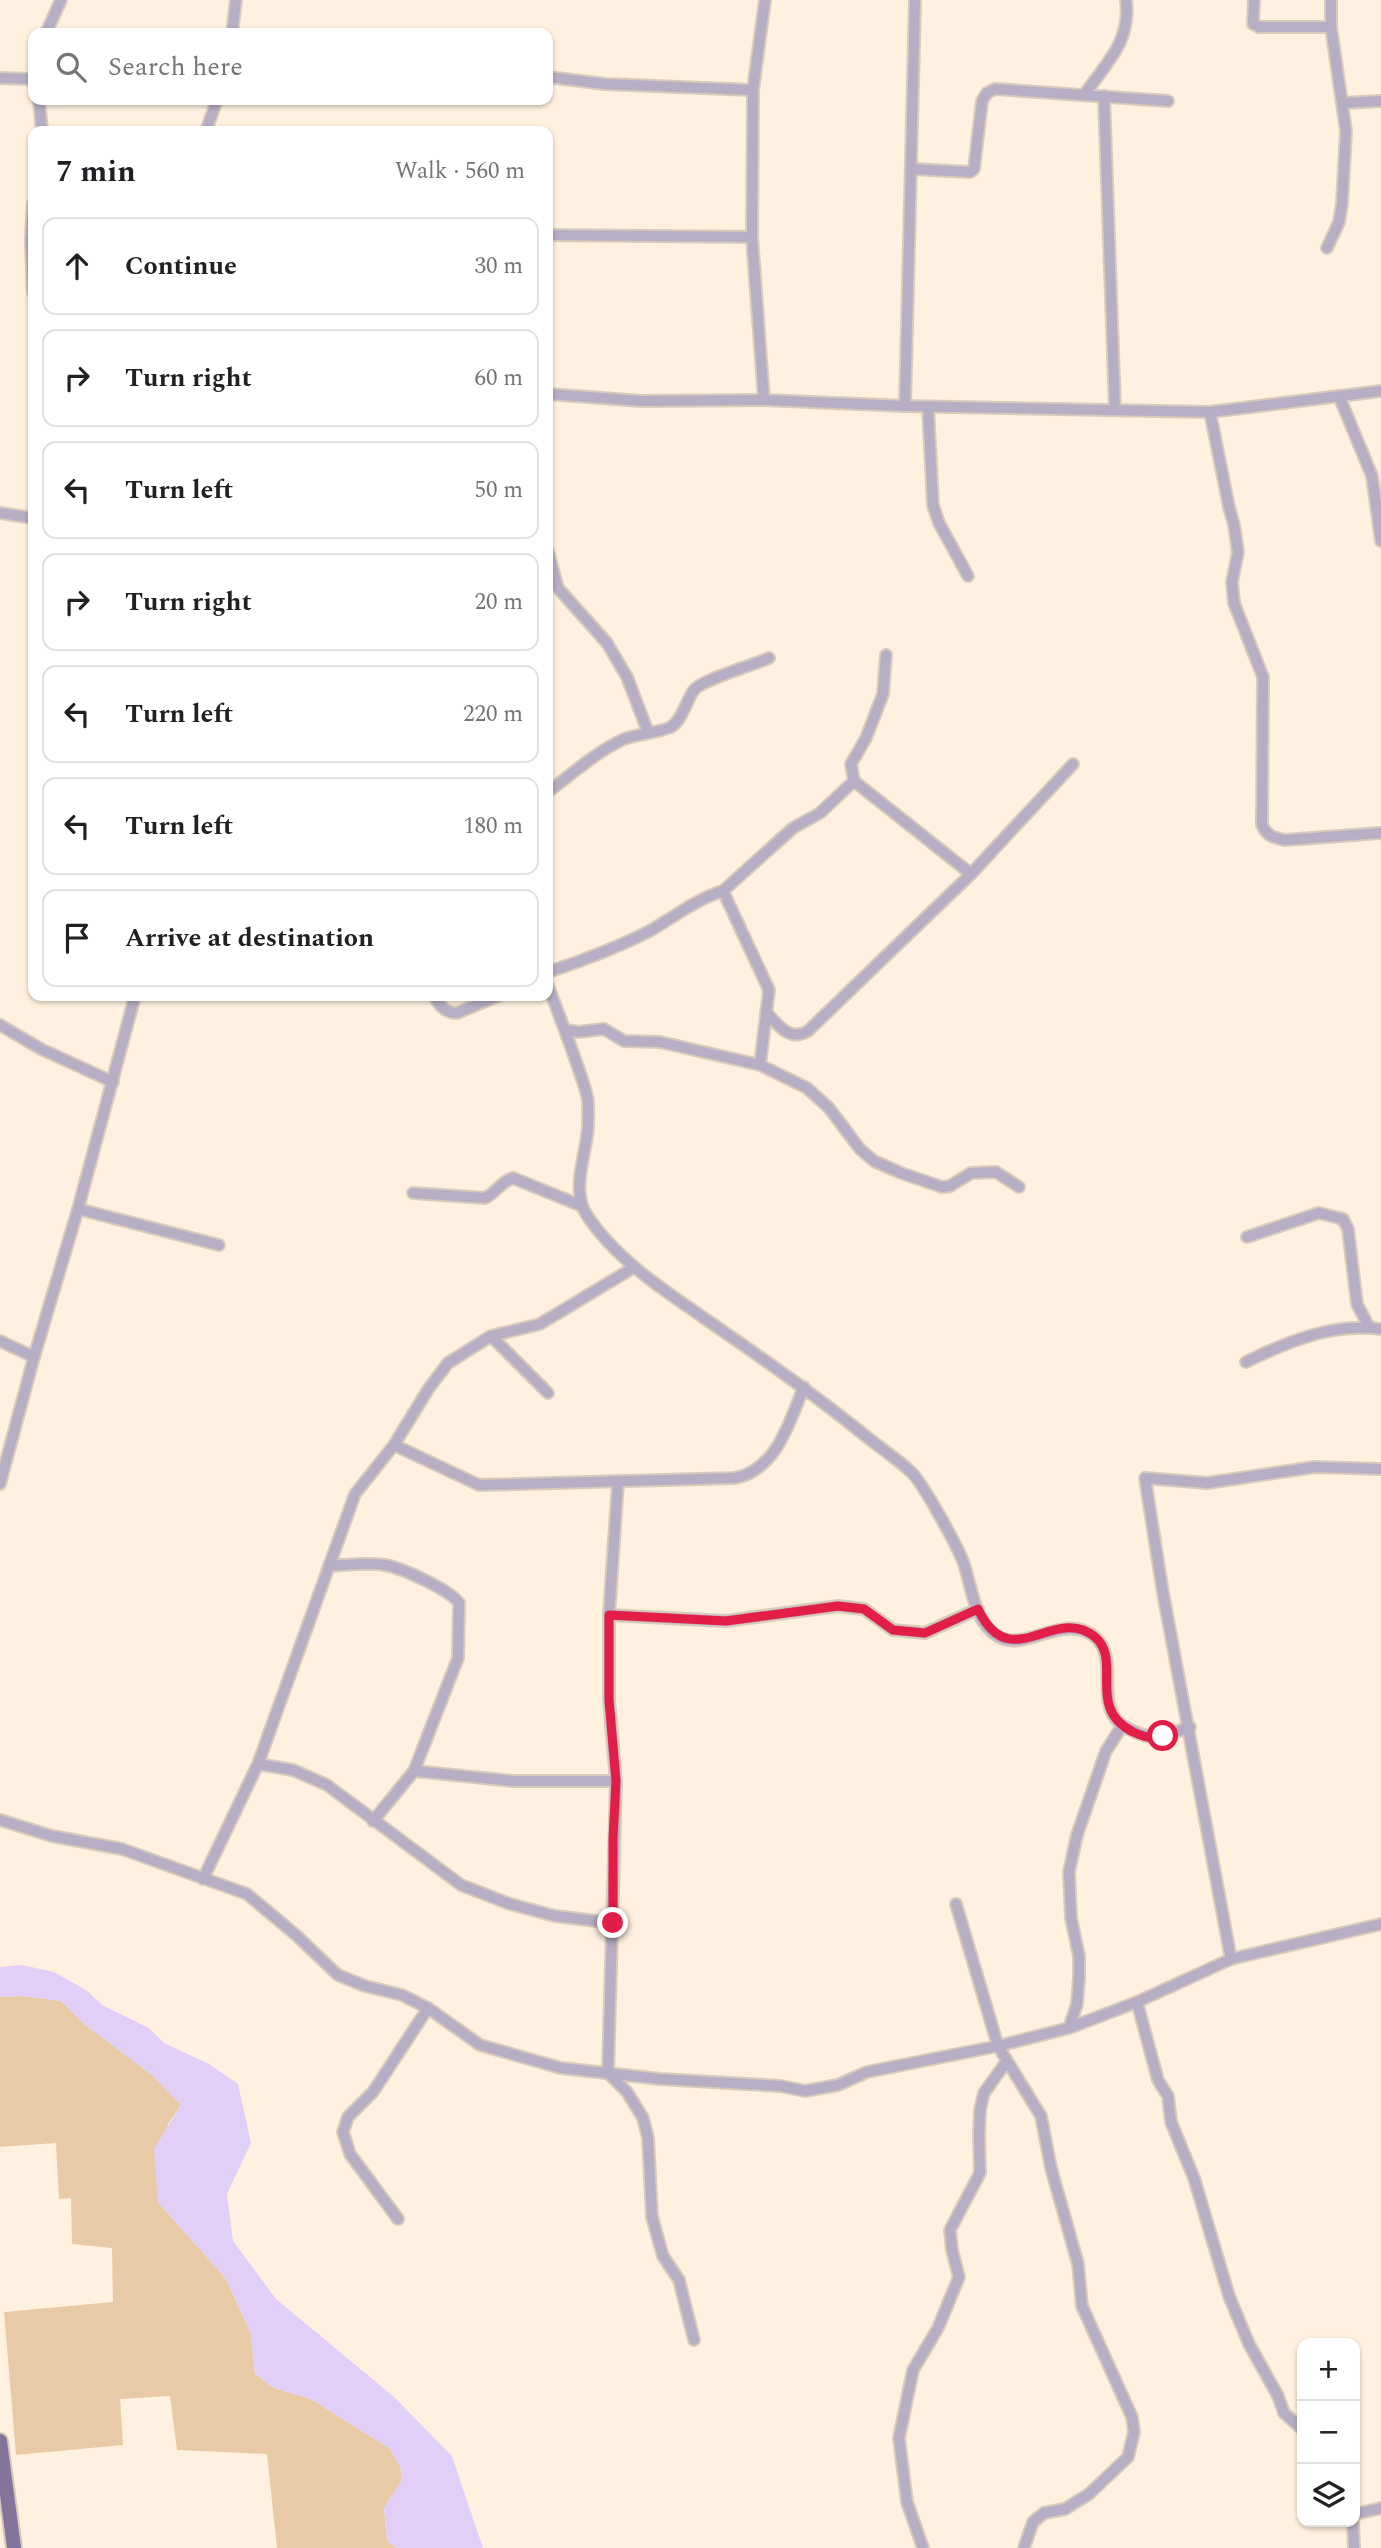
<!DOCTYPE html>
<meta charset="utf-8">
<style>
body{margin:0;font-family:Spectral,serif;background:#f6f6f6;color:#202124}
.controls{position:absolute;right:21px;bottom:21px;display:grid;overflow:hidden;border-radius:14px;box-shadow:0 2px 5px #0004}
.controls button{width:63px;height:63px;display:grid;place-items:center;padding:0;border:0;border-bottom:2px solid #e0e0e0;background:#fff;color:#202124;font:35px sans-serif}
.stop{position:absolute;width:21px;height:21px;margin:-16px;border:5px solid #e11d48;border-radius:50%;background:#fff}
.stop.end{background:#e11d48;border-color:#fff;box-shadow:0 2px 7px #0008}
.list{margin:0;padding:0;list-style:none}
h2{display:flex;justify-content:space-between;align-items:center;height:91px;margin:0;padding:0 28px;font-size:30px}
h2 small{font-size:23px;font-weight:400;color:#757577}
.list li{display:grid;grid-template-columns:46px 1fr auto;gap:21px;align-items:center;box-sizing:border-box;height:98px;margin:0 14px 14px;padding:0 14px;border:2px solid #e0e0e0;border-radius:14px}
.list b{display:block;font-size:26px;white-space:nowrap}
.list em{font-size:23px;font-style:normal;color:#757577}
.icon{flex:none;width:38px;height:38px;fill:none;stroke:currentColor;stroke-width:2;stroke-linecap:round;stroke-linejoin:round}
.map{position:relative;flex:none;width:1381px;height:2548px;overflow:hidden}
.search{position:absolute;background:#fff;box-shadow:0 2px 5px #0004;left:28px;top:28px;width:525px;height:77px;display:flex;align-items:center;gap:18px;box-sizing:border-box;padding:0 24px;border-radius:14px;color:#757577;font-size:26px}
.panel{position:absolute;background:#fff;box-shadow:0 2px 5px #0004;left:28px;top:126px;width:525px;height:875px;border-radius:14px}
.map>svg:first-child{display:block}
</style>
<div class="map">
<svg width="1381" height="2548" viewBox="0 0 1381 2548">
<rect width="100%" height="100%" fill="#fff0df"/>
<polygon fill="#e8cba6" points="21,1996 61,2001 83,2023 152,2075 181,2105 168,2124 158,2202 226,2279 251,2334 255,2374 274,2388 311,2399 389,2448 400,2466 402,2480 384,2508 387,2541 397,2548 277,2548 267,2454 177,2450 170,2396 120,2399 123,2445 16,2455 4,2312 113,2302 112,2248 72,2244 71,2198 59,2199 56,2143 0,2147 0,1997"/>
<polygon fill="#e1cff8" points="22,1965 54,1972 86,1990 102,2005 149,2028 164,2043 209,2064 238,2084 251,2143 227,2194 233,2241 276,2299 394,2397 452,2456 483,2548 397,2548 387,2541 384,2508 402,2480 400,2466 389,2448 311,2399 274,2388 255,2374 251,2334 226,2279 158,2202 154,2149 181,2105 152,2075 83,2023 61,2001 21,1996 0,1997 0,1967"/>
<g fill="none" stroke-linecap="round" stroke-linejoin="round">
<g stroke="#d8cbbb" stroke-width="14">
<g id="minor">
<polyline points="1254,0 1253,24 1259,27 1331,27"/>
<polyline points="46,33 61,0"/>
<polyline points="232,33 236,0"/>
<polyline points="548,77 605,84 753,90"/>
<polyline points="0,78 33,79"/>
<path d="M1084,95c23,-33 47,-53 42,-95"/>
<polyline points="1104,96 1115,410"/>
<polyline points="39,100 42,131"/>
<polyline points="1343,103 1381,101"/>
<polyline points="206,131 217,100"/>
<polyline points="911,169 970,172 974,169 982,101 987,93 995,89 1168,101"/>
<polyline points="33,204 31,240 33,292"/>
<polyline points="548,235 752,237"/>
<polyline points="1327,248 1339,222 1342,204 1346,131 1331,27 1331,0"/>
<polyline points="548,394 641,401 764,400 905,406 1210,412 1381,391"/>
<polyline points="1339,396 1372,476 1381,541"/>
<polyline points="764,400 752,237 753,90 765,0"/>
<polyline points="905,406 915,0"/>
<polyline points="928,407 933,505 939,523 968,576"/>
<path d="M1210,412l19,95 5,18 4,27 -6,30 2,21 29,74 -1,148c5,11 12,13 23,15l96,-7"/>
<polyline points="0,513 33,518"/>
<polyline points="548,551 558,588 607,643 627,677 648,732"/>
<polyline points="854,781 851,764 866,738 883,694 886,655"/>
<path d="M548,792c24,-18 48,-40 76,-53 12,-5 38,-7 47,-12 12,-8 15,-26 23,-37 8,-10 59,-25 75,-32"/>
<polyline points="723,891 769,990 760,1065"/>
<path d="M548,972c34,-11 68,-24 100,-40 25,-14 48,-33 75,-41l70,-63 27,-15 34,-32 117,93"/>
<path d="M548,986c11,28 21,55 31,84 3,10 8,21 9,32 0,11 1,23 -1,33 -3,26 -16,58 1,82 32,47 81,76 126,108 51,35 101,70 149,109 16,13 33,24 48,38 12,11 47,75 53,92 8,24 10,59 35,73 27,15 68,-26 97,1 25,23 -5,72 31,90 28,15 34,9 63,-1"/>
<path d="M434,996c5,10 12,17 23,17l41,-17"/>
<path d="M766,1012c12,13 23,30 42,19l163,-157 102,-110"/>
<polyline points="0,1025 41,1049 113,1082"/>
<polyline points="566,1030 578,1032 604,1029 624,1041 660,1042 760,1065 807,1088 829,1108 860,1149 874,1161 901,1173 942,1187 950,1186 971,1173 996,1172 1019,1187"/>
<path d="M413,1193l72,5c11,-5 15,-16 28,-20l69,28"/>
<polyline points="78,1209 219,1245"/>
<polyline points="1247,1237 1319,1213 1343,1219 1348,1229 1357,1304 1369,1327"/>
<polyline points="491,1336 548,1393"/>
<polyline points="0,1341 34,1357"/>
<path d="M1246,1362c43,-21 86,-39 135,-33"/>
<path d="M394,1445l85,40 256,-7c42,-8 54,-56 69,-91"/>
<polyline points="618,1482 609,1615 609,1700 616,1781 608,2073 627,2092 643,2118 648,2138 652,2217 663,2256 679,2280 694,2340"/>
<polyline points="0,1484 34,1357 78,1209 135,996"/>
<path d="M329,1566c18,-1 38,-4 56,-1 17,3 65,25 74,38l-1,55 -44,113 -41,50"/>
<polyline points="609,1615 726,1621 838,1606 864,1609 893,1630 925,1633 978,1609"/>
<polyline points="258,1764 293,1770 327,1785 461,1885 510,1904 555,1916 613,1923"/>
<polyline points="414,1771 513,1781 616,1781"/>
<polyline points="0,1820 52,1836 122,1849 247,1894 296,1935 338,1975 365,1986 402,1995 428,2008 480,2045 561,2068 660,2079 781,2086 805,2091 838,2085 867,2072 998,2046 1069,2028 1137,2002 1231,1959 1381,1924"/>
<polyline points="203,1879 258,1764 355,1494 394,1445 429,1388 448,1363 491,1336 540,1324 633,1268"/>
<polyline points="956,1904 998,2046 1041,2116 1051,2168 1078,2264 1082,2306 1132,2417 1134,2432 1128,2457 1089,2494 1065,2509 1044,2513 1033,2522 1024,2548"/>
<polyline points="1231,1959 1163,1593 1145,1478 1207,1483 1315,1467 1381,1469"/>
<polyline points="1137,2002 1158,2080 1168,2096 1171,2122 1194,2178 1229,2296 1249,2344 1278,2396 1284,2413 1302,2429"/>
<polyline points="1069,2028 1077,2004 1079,1978 1079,1956 1071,1918 1069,1872 1077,1835 1106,1751 1122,1726"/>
<polyline points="398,2219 350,2154 343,2132 348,2117 373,2092 428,2008"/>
<polyline points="1355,2514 1381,2508"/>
<polyline points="1353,2522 1354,2548"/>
<polyline points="923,2548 907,2502 899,2438 913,2370 938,2328 959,2277 952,2250 950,2230 980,2173 979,2136 980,2110 984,2093 1007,2061"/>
</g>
</g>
<g stroke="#d8cbbb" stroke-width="18">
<polyline id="major" points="0,2441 14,2548"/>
</g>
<use href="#minor" stroke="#b7adc4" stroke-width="10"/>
<use href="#major" stroke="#84739a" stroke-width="14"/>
</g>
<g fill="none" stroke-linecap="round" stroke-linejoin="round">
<path stroke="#e11d48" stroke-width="9" d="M613,1923v-85l3,-57 -7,-81v-85l117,6 112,-15 26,3 29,21 32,3 53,-24c33,69 76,-6 117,28 28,24 -10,70 38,95 11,5 18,7 30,4"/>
</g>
</svg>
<div class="controls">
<button>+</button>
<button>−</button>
<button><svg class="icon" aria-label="layers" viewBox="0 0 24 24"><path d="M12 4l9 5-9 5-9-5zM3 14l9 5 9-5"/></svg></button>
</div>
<div class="stop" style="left:1163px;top:1736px"></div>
<div class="stop end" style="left:613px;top:1923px"></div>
<div class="search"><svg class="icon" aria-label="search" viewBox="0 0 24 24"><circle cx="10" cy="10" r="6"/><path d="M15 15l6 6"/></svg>Search here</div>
<section class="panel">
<h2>7 min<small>Walk · 560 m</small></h2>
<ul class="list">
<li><svg class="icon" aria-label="ahead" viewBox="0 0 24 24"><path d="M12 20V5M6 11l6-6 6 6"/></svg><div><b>Continue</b></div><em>30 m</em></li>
<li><svg class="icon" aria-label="right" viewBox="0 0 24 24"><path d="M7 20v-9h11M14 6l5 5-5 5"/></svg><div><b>Turn right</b></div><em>60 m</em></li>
<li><svg class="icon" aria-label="left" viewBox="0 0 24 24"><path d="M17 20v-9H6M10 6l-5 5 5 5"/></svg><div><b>Turn left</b></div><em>50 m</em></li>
<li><svg class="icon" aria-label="right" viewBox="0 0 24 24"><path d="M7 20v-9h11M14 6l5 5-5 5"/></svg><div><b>Turn right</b></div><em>20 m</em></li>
<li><svg class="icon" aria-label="left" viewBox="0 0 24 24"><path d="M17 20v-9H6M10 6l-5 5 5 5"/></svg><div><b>Turn left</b></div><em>220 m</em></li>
<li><svg class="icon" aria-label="left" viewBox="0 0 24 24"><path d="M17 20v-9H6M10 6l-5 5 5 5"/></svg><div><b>Turn left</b></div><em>180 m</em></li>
<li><svg class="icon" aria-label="arrive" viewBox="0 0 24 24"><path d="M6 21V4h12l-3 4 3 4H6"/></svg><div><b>Arrive at destination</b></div></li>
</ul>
</section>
</div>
